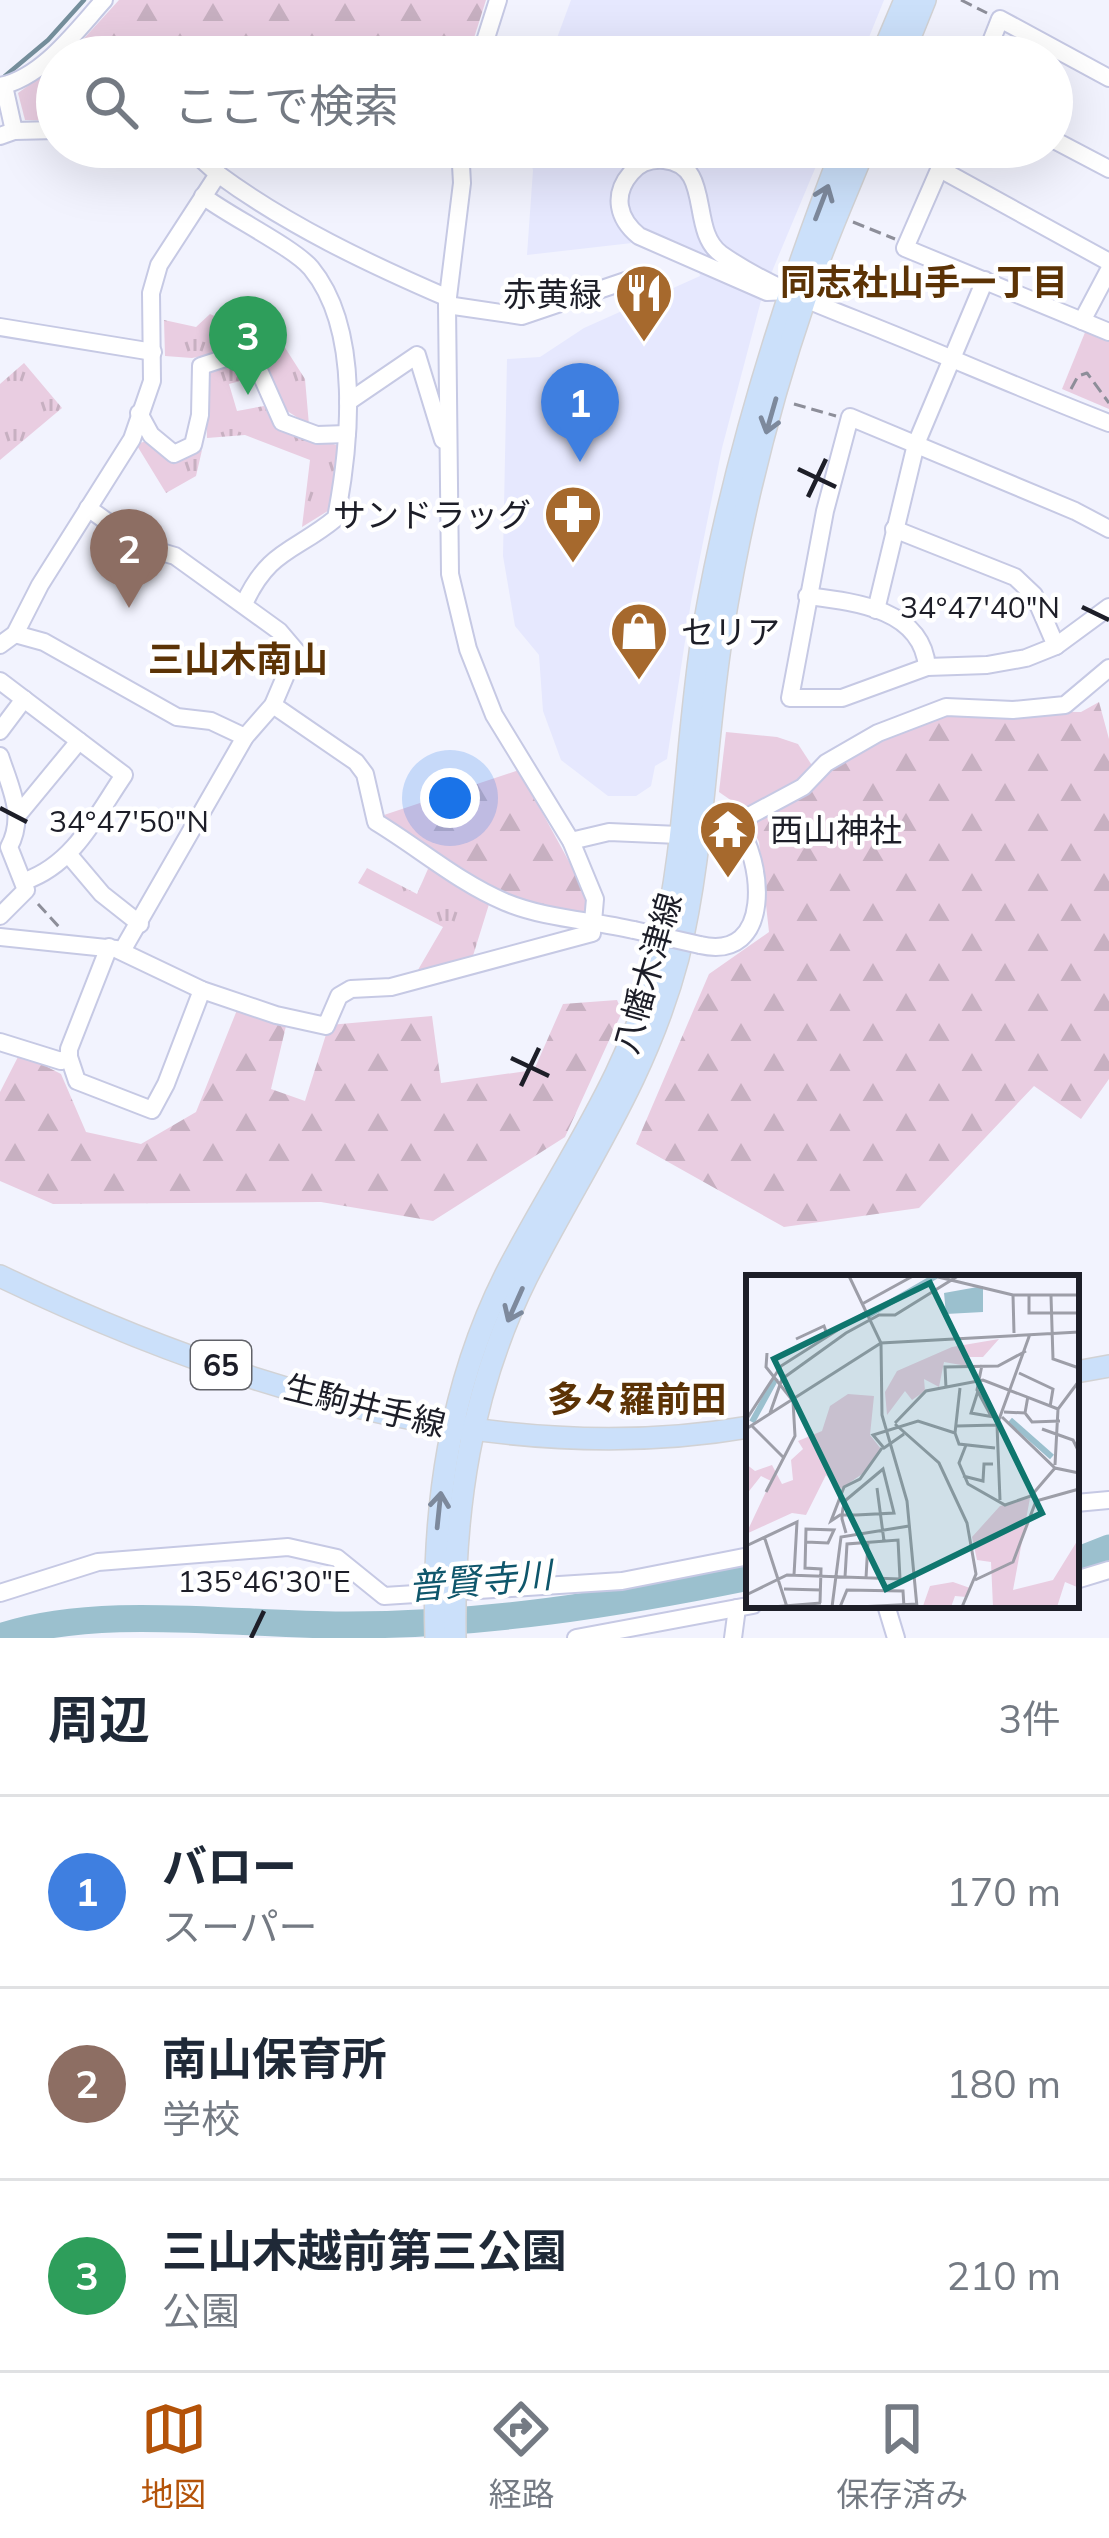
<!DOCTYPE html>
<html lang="ja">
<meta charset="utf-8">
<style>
body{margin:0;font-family:Mulish,"Noto Sans JP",sans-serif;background:#f2f2f3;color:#1f2937}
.you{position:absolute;left:450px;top:798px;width:42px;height:42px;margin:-30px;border:9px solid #fff;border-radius:50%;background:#1a73e8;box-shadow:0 0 0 18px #1a73e833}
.badge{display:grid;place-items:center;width:78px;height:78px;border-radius:50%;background:#b45309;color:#fff;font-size:39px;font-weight:700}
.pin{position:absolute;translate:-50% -99px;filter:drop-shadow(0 3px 6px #0008)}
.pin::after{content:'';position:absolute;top:63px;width:42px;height:36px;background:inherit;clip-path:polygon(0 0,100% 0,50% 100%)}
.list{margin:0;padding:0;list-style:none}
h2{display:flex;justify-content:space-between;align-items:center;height:156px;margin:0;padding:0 48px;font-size:51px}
h2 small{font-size:39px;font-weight:400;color:#747a83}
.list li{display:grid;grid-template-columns:78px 1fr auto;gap:36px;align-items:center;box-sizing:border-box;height:192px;padding:0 48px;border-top:3px solid #e0e1e3}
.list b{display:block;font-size:45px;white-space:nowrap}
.list p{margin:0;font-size:39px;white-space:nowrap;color:#747a83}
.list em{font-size:39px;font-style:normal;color:#747a83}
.icon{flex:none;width:66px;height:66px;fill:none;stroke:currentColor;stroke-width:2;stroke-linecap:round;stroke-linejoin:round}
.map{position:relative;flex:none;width:1109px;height:1638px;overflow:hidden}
.search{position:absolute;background:#fff;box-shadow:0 12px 48px #0002;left:36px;right:36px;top:36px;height:132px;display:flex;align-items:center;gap:30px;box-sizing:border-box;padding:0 42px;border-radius:66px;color:#747a83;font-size:45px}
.sheet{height:732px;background:#fff}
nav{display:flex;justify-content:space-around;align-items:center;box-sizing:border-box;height:168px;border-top:3px solid #e0e1e3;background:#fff;font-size:33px;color:#747a83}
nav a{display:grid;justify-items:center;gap:6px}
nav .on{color:#b45309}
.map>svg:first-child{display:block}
</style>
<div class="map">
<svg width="1109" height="1638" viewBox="0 0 1109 1638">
<defs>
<pattern id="grass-tufts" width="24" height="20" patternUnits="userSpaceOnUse" patternTransform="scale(3)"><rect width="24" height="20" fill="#e9cde1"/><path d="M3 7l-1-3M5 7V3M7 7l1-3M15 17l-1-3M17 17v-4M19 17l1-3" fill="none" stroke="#c7b0c1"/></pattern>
<pattern id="forest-firs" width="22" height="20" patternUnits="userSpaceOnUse" patternTransform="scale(3)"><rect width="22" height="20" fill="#e9cde1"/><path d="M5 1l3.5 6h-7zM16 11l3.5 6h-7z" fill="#c7b0c1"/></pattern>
</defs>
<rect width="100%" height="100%" fill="#f2f3fe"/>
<g fill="#e6e8fe">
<polygon points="571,0 884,0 861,57 550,57"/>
<polygon points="527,147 824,147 763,293 722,448 691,602 667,759 655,766 651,786 636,796 608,796 561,760 543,711 539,655 515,626 503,556 507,359 540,357 584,328 700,276 699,270 632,243 527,255 533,170"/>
</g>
<g fill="url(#grass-tufts)">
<polygon points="210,314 249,332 275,332 305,379 309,425 281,407 257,345 192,358 165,356 164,320 196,327"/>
<polygon points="247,359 255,377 229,384 237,411 264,406 274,423 339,446 331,509 302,527 310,460 245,435 207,438 204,365"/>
<polygon points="24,363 62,408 0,460 0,384"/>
<polygon points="147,441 178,462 202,450 196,476 166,493 136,444"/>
<polygon points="431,862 490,901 472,959 415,975 443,927 358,883 367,868 417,894"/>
</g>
<g fill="url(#forest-firs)">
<polygon points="119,0 486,0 468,57 67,57"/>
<polygon points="57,65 57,121 25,120 18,93"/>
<polygon points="1099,702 1109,739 1109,1079 1081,1119 1034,1086 919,1208 784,1227 636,1144 709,974 769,932 759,842 748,819 881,737 948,711 1081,712"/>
<polygon points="519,770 590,900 590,921 502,894 456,871 385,820 384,815"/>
<polygon points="617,1000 622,1012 565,1137 433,1221 321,1202 53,1204 0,1181 0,1092 20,1053 61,1074 86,1132 141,1144 196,1112 237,1010 286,1026 271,1089 305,1101 329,1025 432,1016 441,1083 534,1070 563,1004"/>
</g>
<g fill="#e9cde1">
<polygon points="1086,330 1109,339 1109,409 1062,389"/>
<polygon points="726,732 777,737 798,744 815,770 783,794 745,810 719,792"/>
</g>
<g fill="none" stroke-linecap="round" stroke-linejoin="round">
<polyline stroke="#758f9c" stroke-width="4.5" points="5,76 48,40 84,0"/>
<g stroke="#9bc0ce" stroke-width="27">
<polyline points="1076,1561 1109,1548"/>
<path d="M0,1637c100,-34 242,-11 348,-12 136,0 268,-21 401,-48"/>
</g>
<g stroke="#c6c9e4" stroke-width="20">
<g id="minor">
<polyline points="480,57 498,0"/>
<polyline points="985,57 1000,19 1109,78"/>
<path d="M0,86c42,-8 76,-55 104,-86"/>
<polyline points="4,86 14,131"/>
<polyline points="0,136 14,131 57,130"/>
<polyline points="1052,139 1109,169"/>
<polyline points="949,147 905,248 1109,332"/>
<polyline points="940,169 1109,262"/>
<path d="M218,174c69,51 151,90 230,124"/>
<path d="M203,196c26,20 90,51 108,72 51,62 39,177 25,250 -41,34 -67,31 -92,86"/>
<path d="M787,291l-20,1 -128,-56c-21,-17 -27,-41 -8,-63 8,-10 20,-14 33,-13 50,5 24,70 57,94 50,35 110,55 166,78 74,30 147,62 222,91"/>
<polyline points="447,305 522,316 646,274"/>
<polyline points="1082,321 1109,270"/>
<polyline points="0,327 153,352"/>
<polyline points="348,402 417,355 443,440"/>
<polyline points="139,413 151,435 174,454 193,445 200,415 201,366 250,350 282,422 317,435 347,434"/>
<polyline points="88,508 141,546 175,556 279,631 296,651 273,705 245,737 122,951"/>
<polyline points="894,529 1015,577 1034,595 1056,646"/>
<polyline points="1109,529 1075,511 850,417 825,511 790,698 842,698 927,667 987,665 1026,658 1056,646 1109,607"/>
<path d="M807,596c48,6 115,13 120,71"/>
<polyline points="876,610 916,444 985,280"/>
<polyline points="15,634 44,642 177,717 211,721 245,737"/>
<polyline points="0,645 15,634 40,585 132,439 152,381 151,293 159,265 218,174 188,147"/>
<path d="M0,681l124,94c-28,41 -50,89 -99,106"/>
<path d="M273,705l83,57 9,12 11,48c43,26 82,60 129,80 41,17 86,18 129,28"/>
<polyline points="0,731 24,699"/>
<path d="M0,756c10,31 26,60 9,91l17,43 -26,26"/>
<polyline points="18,815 79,741"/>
<polyline points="736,823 803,787 826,763 878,733 946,707 1013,710 1065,705 1109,668"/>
<path d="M571,841l38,-9 70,3 20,-18 37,6c28,37 38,139 -36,122"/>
<polyline points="69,855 102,894 140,924"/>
<polyline points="0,937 116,949 202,990 276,1015 326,1026 339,996 351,989 391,987 592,933 595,899 571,841 494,715 468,649 450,574 447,305 462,183 460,147"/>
<polyline points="0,1042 61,1061 69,1057 77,1081 152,1110 166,1084 202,990"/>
<polyline points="69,1057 69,1049 109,947"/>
<polyline points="1076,1503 1109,1500"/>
<polyline points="1076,1580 1109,1570"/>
<polyline points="0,1593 98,1562 288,1547 337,1558 384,1596 622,1581 749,1556"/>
<polyline points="886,1605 896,1638"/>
<polyline points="576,1638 753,1605"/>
<polyline points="733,1638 737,1608"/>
</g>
</g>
<g stroke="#d2d2d4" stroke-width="24">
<g id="major">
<polyline points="881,57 905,0"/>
<polyline points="902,57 925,0"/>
<path d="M0,1276c227,109 496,195 749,151"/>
<polyline points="1076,1372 1109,1366"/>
<path d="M436,1638c-4,-129 13,-254 73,-370 58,-110 121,-193 152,-318 26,-106 25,-217 43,-324 29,-166 78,-323 139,-479"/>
<path d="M455,1638c-2,-126 15,-247 72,-361 56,-110 119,-197 151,-319 26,-106 27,-217 44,-324 18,-113 46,-227 83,-335 17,-51 40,-102 60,-152"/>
</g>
</g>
<g stroke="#8d8e99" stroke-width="3" stroke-dasharray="12 6" stroke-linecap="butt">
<polyline points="961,0 987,13"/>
<polyline points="853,222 895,239"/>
<polyline points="1071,389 1078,376 1087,373 1109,403"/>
<polyline points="794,404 836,416"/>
<polyline points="38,904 60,928"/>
</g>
<use href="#minor" stroke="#fff" stroke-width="16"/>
<use href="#major" stroke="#cbe0fa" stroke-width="21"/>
<g stroke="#c6c9e4" stroke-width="20" stroke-linecap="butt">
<polyline id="minor-bridge" points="634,930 700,945"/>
</g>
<use href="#minor-bridge" stroke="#fff" stroke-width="16"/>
</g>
<defs><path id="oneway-shaft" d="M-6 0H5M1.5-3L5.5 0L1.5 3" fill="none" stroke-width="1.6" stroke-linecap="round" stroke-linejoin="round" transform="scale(3)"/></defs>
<g stroke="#7d899c">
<use href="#oneway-shaft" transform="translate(822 202) rotate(-69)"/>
<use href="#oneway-shaft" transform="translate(771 416) rotate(106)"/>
<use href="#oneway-shaft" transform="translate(515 1305) rotate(114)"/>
<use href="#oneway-shaft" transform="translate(439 1510) rotate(-84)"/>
</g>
<path fill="none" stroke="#1d1e28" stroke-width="4.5" d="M798,469l38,18M808,497l18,-38M1082,607l27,13M0,808l27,14M511,1058l38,18M521,1086l18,-38M251,1638l13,-27"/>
<defs>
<g id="restaurant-pin" transform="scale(3)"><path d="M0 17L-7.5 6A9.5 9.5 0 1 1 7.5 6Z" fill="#a6692d" stroke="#fff"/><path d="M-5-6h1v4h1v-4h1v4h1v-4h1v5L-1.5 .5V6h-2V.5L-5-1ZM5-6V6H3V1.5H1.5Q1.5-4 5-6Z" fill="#fff"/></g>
<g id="pharmacy-pin" transform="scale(3)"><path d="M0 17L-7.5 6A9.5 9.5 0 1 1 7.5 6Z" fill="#a6692d" stroke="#fff"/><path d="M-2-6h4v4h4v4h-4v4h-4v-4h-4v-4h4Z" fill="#fff"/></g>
<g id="shop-pin" transform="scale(3)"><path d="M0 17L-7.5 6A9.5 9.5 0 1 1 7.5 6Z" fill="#a6692d" stroke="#fff"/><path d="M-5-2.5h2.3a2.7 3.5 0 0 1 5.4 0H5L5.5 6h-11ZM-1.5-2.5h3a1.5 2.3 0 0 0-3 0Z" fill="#fff"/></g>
<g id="temple-pin" transform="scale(3)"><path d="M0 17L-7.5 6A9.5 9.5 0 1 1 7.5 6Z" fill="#a6692d" stroke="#fff"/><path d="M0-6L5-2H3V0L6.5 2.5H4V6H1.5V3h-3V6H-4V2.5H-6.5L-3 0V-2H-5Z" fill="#fff"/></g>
</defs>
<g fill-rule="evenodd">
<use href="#restaurant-pin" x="644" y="293"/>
<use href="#pharmacy-pin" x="573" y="514"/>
<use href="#shop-pin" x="639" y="631"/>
<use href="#temple-pin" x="728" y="829"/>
</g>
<g text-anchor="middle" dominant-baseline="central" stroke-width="9" stroke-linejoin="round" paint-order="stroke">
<rect fill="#fff" stroke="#616268" stroke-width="3" x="191" y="1341" width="60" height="48" rx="9"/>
<g font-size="30" font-weight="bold" fill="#1d1e28">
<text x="221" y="1365">65</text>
</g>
<g font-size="33" fill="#1d1e28" stroke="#fff" text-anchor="end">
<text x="602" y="293">赤黄緑</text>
<text x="531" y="514">サンドラッグ</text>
<text x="681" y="631" text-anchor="start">セリア</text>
<text x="770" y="829" text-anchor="start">西山神社</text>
</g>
<g font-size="33" fill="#1d1e28" stroke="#fff">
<text transform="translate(647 973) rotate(-74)">八幡木津線</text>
<text transform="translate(365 1405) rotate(14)">生駒井手線</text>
</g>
<g font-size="36" font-weight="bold" fill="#5c3305" stroke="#fff">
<text x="924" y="281">同志社山手一丁目</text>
<text x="238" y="658">三山木南山</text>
<text x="637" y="1398">多々羅前田</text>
</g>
<g font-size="36" font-style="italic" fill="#0e566b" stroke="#fff">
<text transform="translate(480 1580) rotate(-5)">普賢寺川</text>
</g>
</g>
<g transform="translate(746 1275)">
<rect width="333" height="333" fill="#f2f3fe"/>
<path d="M253,64l-16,18h-15l-1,9 -23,-4 -5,25 -15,-8 1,12 -13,9 -7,-9 -18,24 -2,-23 12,-21 55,-24zM102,119l26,2 -4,39 11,14 -13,21 -29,20 -13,-15 -20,40 -14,-2 -46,21 25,-53 -10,-5 -15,19v-31l9,7 17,-6 10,19 11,-4 -2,-20 12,-11 -5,-8 24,-10 8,-25zM284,223l-17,92 40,-10 26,-42 -2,49 -12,-5 -8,25h-64l-2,-45 -14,-2 -5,-23 28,-31z" fill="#e9cde1"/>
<path d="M207,307l17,6 -4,9 -11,-1 -4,11 -28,-1 7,-20z" fill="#e9cde1"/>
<path d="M237,11v26l-37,2 -2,-21z" fill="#9bc0ce"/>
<path fill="none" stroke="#9bc0ce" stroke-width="6" d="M121,41l69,-40M264,145l42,37M6,147l24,-44"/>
<path fill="none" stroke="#9d9ea8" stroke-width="3" d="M103,1l32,67 1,72 25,86 10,106M188,1l79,19M283,20v18h50M305,21l2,63 26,9M116,29l51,-28M268,58l-1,-38h66M50,64l28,-13 4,11M236,90l-5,25 14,26M273,98l34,16 -3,18M200,113l-1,-21 53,-1 28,-15M232,116l-7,22 23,4M258,137l21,1 3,-17M24,138l12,-34 64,-46 33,-18h16l63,-39M279,138l7,9 28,-1M256,142l53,51 24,5M0,145l35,-54 85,-54M149,148l31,-32 57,-11 75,29M149,149l44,39 28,60 9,51 -14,33M6,151l31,31M211,151l40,-1M0,154l135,-86 198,-11M296,154l31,11 6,12M209,158l5,-45M158,159l-20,14 -11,-13 45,-14 37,12 4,11 36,4M220,170l-7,18 9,21 37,21 26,-9 24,-28M309,190l3,-56 21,-28M217,201l20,5 1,-17h9M131,213l7,53M20,217l29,-56 -2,-35 -27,-34 1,-14M254,225l-3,-75 33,-91M100,258l-4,-14v-4l1,-7 3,-8 37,-31 11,44 -38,2h-16l-9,6 13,-34 16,-8 22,-31M18,261l23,71M60,267l22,1 6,-13 -28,-1 -1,39 16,1 -1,34M0,271l51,-24 -3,53M120,303l2,-36M229,305l38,-18 23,-61 43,-12M38,314l37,1M0,320l41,-20 113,4 -2,-39 -51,4 -2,33M26,332l49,-4M86,332l9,-70 68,-11M94,332l7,-17 56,1 1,16M112,332l59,-3"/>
<path fill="#0f766e" fill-opacity="0.15" stroke="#0f766e" stroke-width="6" d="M184,8l112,230 -156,76 -112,-230z"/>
<rect width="333" height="333" fill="none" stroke="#1d1e28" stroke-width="6"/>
</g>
<g font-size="30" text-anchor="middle" fill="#1d1e28" stroke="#fff" stroke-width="9" stroke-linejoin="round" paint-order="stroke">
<text x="980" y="618">34°47'40"N</text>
<text x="129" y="832">34°47'50"N</text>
<text x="264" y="1592">135°46'30"E</text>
</g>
</svg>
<div class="you"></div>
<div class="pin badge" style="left:580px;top:462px;background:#3f7fe0">1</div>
<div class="pin badge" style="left:129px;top:608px;background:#8d6e63">2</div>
<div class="pin badge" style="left:248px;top:395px;background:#2e9e5b">3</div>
<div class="search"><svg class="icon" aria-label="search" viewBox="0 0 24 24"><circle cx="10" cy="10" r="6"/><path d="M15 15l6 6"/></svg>ここで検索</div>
</div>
<section class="sheet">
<h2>周辺<small>3件</small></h2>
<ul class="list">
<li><span class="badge" style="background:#3f7fe0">1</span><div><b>バロー</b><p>スーパー</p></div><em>170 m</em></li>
<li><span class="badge" style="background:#8d6e63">2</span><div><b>南山保育所</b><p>学校</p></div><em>180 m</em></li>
<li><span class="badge" style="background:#2e9e5b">3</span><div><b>三山木越前第三公園</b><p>公園</p></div><em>210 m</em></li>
</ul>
</section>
<nav>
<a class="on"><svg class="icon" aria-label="map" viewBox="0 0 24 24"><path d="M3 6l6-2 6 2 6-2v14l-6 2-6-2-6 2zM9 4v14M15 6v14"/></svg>地図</a>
<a><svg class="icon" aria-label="directions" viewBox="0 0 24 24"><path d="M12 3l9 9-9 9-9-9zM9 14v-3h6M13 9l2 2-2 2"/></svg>経路</a>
<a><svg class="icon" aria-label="saved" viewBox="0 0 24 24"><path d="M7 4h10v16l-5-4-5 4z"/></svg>保存済み</a>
</nav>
